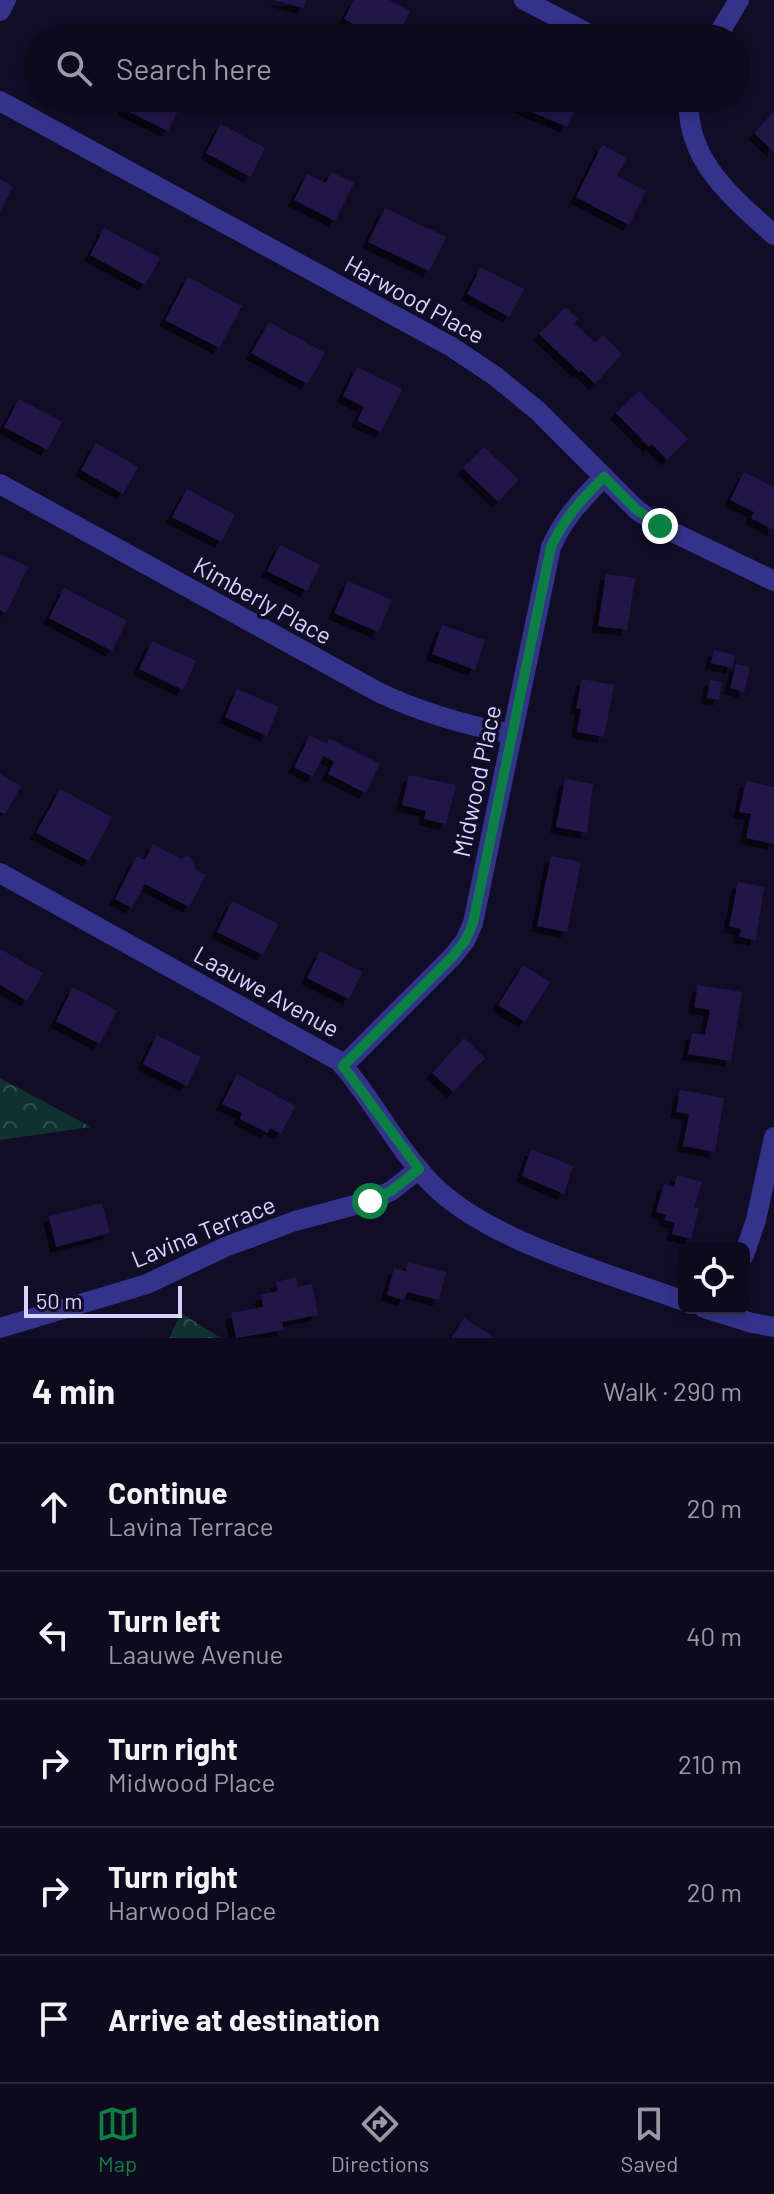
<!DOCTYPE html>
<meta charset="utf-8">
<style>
body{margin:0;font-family:Barlow,sans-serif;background:#161326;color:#f1f3f6}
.controls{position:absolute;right:24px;bottom:24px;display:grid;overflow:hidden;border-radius:12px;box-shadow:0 4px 12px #0003}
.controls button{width:72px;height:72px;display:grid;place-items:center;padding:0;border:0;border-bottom:2px solid #2d2b3b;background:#0d0a1d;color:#f1f3f6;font:40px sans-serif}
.scale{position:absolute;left:24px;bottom:20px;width:158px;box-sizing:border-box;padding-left:8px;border:4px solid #d7d3ff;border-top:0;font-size:22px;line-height:28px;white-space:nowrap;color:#d7d3ff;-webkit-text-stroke:6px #110d27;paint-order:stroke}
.stop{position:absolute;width:24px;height:24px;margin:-18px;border:6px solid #0b8043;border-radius:50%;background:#fff}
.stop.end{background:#0b8043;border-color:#fff;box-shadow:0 2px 8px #0008}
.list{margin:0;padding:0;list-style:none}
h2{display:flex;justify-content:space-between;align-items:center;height:104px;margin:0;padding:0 32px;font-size:34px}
h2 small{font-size:26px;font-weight:400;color:#9a9aa4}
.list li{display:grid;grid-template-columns:52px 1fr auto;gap:24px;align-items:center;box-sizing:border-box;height:128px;padding:0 32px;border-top:2px solid #2d2b3b}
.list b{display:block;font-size:30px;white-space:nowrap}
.list p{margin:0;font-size:26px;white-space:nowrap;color:#9a9aa4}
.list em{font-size:26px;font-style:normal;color:#9a9aa4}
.icon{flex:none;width:44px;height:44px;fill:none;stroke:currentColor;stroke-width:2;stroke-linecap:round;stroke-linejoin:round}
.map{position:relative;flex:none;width:774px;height:1338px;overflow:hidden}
.search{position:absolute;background:#0d0a1d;box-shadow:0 4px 12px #0003;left:24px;right:24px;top:24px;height:88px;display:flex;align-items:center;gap:20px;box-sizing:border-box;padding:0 28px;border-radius:44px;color:#9a9aa4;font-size:30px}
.sheet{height:744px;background:#0d0a1d}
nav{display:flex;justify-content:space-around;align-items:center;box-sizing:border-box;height:112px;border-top:2px solid #2d2b3b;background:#0d0a1d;font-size:22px;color:#9a9aa4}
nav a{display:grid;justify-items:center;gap:4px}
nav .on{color:#0b8043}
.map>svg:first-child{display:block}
</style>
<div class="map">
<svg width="774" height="1338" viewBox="0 0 774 1338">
<defs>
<pattern id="forest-crowns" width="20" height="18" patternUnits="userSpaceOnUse" patternTransform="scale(2)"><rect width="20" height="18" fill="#0f3230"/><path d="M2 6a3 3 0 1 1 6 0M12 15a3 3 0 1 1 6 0" fill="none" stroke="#314f4f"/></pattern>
<filter id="shadow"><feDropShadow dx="-6" dy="6" stdDeviation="0" flood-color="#0009"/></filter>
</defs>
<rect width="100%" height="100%" fill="#110d27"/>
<g fill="url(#forest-crowns)">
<polygon points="0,1078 91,1127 0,1140"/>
<polygon points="181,1313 221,1338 169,1338"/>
</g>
<g fill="#20174a" filter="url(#shadow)">
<polygon points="273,0 306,0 304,8"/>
<polygon points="354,0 389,0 410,11 397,38 381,38 344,19"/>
<polygon points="442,29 461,38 438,38"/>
<polygon points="128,98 173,98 182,103 168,131 123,109"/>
<polygon points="516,98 575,98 579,100 567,127 513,104"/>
<polygon points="774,111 774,152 754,133"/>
<polygon points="221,124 265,148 250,177 206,153"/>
<polygon points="602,145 627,158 617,176 646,191 629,225 576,197"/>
<polygon points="331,172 354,183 335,221 294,200 307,174 326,183"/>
<polygon points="0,179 13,187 0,211"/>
<polygon points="385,208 446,237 429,271 368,242"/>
<polygon points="104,228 160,258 145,285 90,255"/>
<polygon points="481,267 524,289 509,317 467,294"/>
<polygon points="188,277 242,306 219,348 165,320"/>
<polygon points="565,307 578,319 574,323 595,343 603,335 622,354 595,384 581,370 579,372 539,334"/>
<polygon points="269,322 325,353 307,384 251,353"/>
<polygon points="357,367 402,389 381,432 357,421 364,407 343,396"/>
<polygon points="639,391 688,439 667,460 652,444 649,447 616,413"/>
<polygon points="19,399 62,422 47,450 4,427"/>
<polygon points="96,443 138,467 123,494 81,470"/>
<polygon points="484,447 519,480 498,502 463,468"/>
<polygon points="744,472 774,487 774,530 751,518 754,512 730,500"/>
<polygon points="187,489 235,515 221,542 172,517"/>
<polygon points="280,545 320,565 307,591 267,571"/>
<polygon points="0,554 28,567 6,613 0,610"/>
<polygon points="606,574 635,578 627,630 598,626"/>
<polygon points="348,581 392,600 378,632 334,613"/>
<polygon points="64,588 127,621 112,651 49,618"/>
<polygon points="442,625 485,640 475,670 432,654"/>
<polygon points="152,641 196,661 183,690 139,669"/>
<polygon points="714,650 735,655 732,668 711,663"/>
<polygon points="736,664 750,667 744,692 730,688"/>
<polygon points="582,679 614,685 604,737 577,732 581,709 576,708"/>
<polygon points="710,680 722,682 719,700 707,698"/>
<polygon points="237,689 279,707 267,736 225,717"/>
<polygon points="310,735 327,744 329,738 380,764 365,793 328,774 334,762 323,756 313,777 294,767"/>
<polygon points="0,774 21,786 5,814 0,812"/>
<polygon points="409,775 456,785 446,824 424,819 426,811 402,805"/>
<polygon points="565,779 593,784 587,833 556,827"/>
<polygon points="746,781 774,787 774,844 746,838 751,814 739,812"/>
<polygon points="60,789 112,817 89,861 36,833"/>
<polygon points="153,844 181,859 187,856 191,858 196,870 206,875 189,907 145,884 132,908 115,899 137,856 145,860"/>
<polygon points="551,856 581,862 567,932 537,926"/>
<polygon points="738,882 764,887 756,940 739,937 741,929 729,926"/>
<polygon points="232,901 278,924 263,955 217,932"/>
<polygon points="0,949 43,973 27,1001 0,985"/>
<polygon points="320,951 362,972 349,999 307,978"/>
<polygon points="523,965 550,982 525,1022 498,1005"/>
<polygon points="698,985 742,992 731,1061 688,1054 692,1033 705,1035 710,1010 694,1007"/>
<polygon points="73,987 117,1011 99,1044 56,1021"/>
<polygon points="157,1035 201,1057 187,1086 143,1064"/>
<polygon points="464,1038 485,1058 453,1092 432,1073"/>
<polygon points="237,1074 295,1106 281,1134 270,1128 268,1133 240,1119 242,1113 222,1104"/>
<polygon points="680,1090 724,1098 715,1152 683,1146 689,1114 676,1112"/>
<polygon points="531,1149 573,1166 564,1194 522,1176"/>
<polygon points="677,1175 702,1182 694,1207 699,1208 691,1239 672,1234 675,1223 664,1220 666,1215 656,1212 664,1184 674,1187"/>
<polygon points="102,1203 110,1233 56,1247 49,1216"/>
<polygon points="408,1262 446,1272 439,1300 407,1292 404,1300 387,1295 394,1268 406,1271"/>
<polygon points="296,1277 298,1287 312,1284 318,1315 282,1322 284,1330 236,1338 231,1313 263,1307 261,1295 278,1291 276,1282"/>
<polygon points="464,1318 495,1338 451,1338"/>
</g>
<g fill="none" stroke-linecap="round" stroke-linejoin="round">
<g stroke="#34338b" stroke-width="20">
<polyline points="524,0 597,38"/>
<polyline points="0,11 6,0"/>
<polyline points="716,38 739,0"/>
<path d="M689,98c-4,62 43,99 85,137"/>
<polyline points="0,101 450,346 495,376 538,411 637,510 660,526 774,581"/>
<path d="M0,484l378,208c44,21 86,33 134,42"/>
<path d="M0,873l339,188c34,38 56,85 92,122 56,58 177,90 253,118"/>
<path d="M343,1066l110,-110 12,-15 8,-18 78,-376c13,-29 31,-48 53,-70"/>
<polyline points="744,1255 756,1220 774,1137"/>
<polyline points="704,1308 752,1323 774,1327"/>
<polyline points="0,1328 147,1284 225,1247 295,1221 370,1201 391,1191 419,1169"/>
</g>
</g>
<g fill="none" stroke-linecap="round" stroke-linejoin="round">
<path stroke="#0b8043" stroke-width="10" d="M370,1201l21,-10 28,-22 -76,-103 110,-110 12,-15 8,-18 78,-376c13,-29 31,-48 53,-70l33,33 23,16"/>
</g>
<g text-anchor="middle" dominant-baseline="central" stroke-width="7" stroke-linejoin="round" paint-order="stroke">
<g font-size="24" fill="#d7d3ff" stroke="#110d27">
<text transform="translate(415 299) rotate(29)">Harwood Place</text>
<text transform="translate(263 600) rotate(29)">Kimberly Place</text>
<text transform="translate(476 781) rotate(-78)">Midwood Place</text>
<text transform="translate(267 991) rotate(29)">Laauwe Avenue</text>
<text transform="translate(203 1231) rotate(-22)">Lavina Terrace</text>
</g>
</g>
</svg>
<div class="controls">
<button><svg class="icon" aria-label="locate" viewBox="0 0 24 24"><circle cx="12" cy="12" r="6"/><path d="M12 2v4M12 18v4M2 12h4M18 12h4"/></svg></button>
</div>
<div class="scale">50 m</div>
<div class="stop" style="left:370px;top:1201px"></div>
<div class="stop end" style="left:660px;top:526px"></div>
<div class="search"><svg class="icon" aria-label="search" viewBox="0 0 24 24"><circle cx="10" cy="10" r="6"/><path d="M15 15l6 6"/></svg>Search here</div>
</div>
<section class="sheet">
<h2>4 min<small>Walk · 290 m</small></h2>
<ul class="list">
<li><svg class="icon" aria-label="ahead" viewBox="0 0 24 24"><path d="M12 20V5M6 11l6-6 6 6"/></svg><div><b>Continue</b><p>Lavina Terrace</p></div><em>20 m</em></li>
<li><svg class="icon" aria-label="left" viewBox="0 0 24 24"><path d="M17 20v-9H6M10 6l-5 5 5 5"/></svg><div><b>Turn left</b><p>Laauwe Avenue</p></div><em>40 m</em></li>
<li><svg class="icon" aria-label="right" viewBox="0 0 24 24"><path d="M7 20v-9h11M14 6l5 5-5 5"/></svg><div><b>Turn right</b><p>Midwood Place</p></div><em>210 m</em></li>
<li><svg class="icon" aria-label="right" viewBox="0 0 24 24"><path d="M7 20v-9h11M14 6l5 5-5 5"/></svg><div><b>Turn right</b><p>Harwood Place</p></div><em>20 m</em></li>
<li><svg class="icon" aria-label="arrive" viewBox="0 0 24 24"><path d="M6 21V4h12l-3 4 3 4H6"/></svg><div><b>Arrive at destination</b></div></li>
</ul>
</section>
<nav>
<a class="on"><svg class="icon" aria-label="map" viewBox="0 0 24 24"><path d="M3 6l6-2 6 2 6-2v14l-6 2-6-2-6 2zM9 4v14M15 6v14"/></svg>Map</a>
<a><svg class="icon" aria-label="directions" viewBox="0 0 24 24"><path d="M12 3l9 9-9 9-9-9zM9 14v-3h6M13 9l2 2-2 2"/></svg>Directions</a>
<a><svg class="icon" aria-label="saved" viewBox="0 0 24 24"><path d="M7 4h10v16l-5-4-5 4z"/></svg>Saved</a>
</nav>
